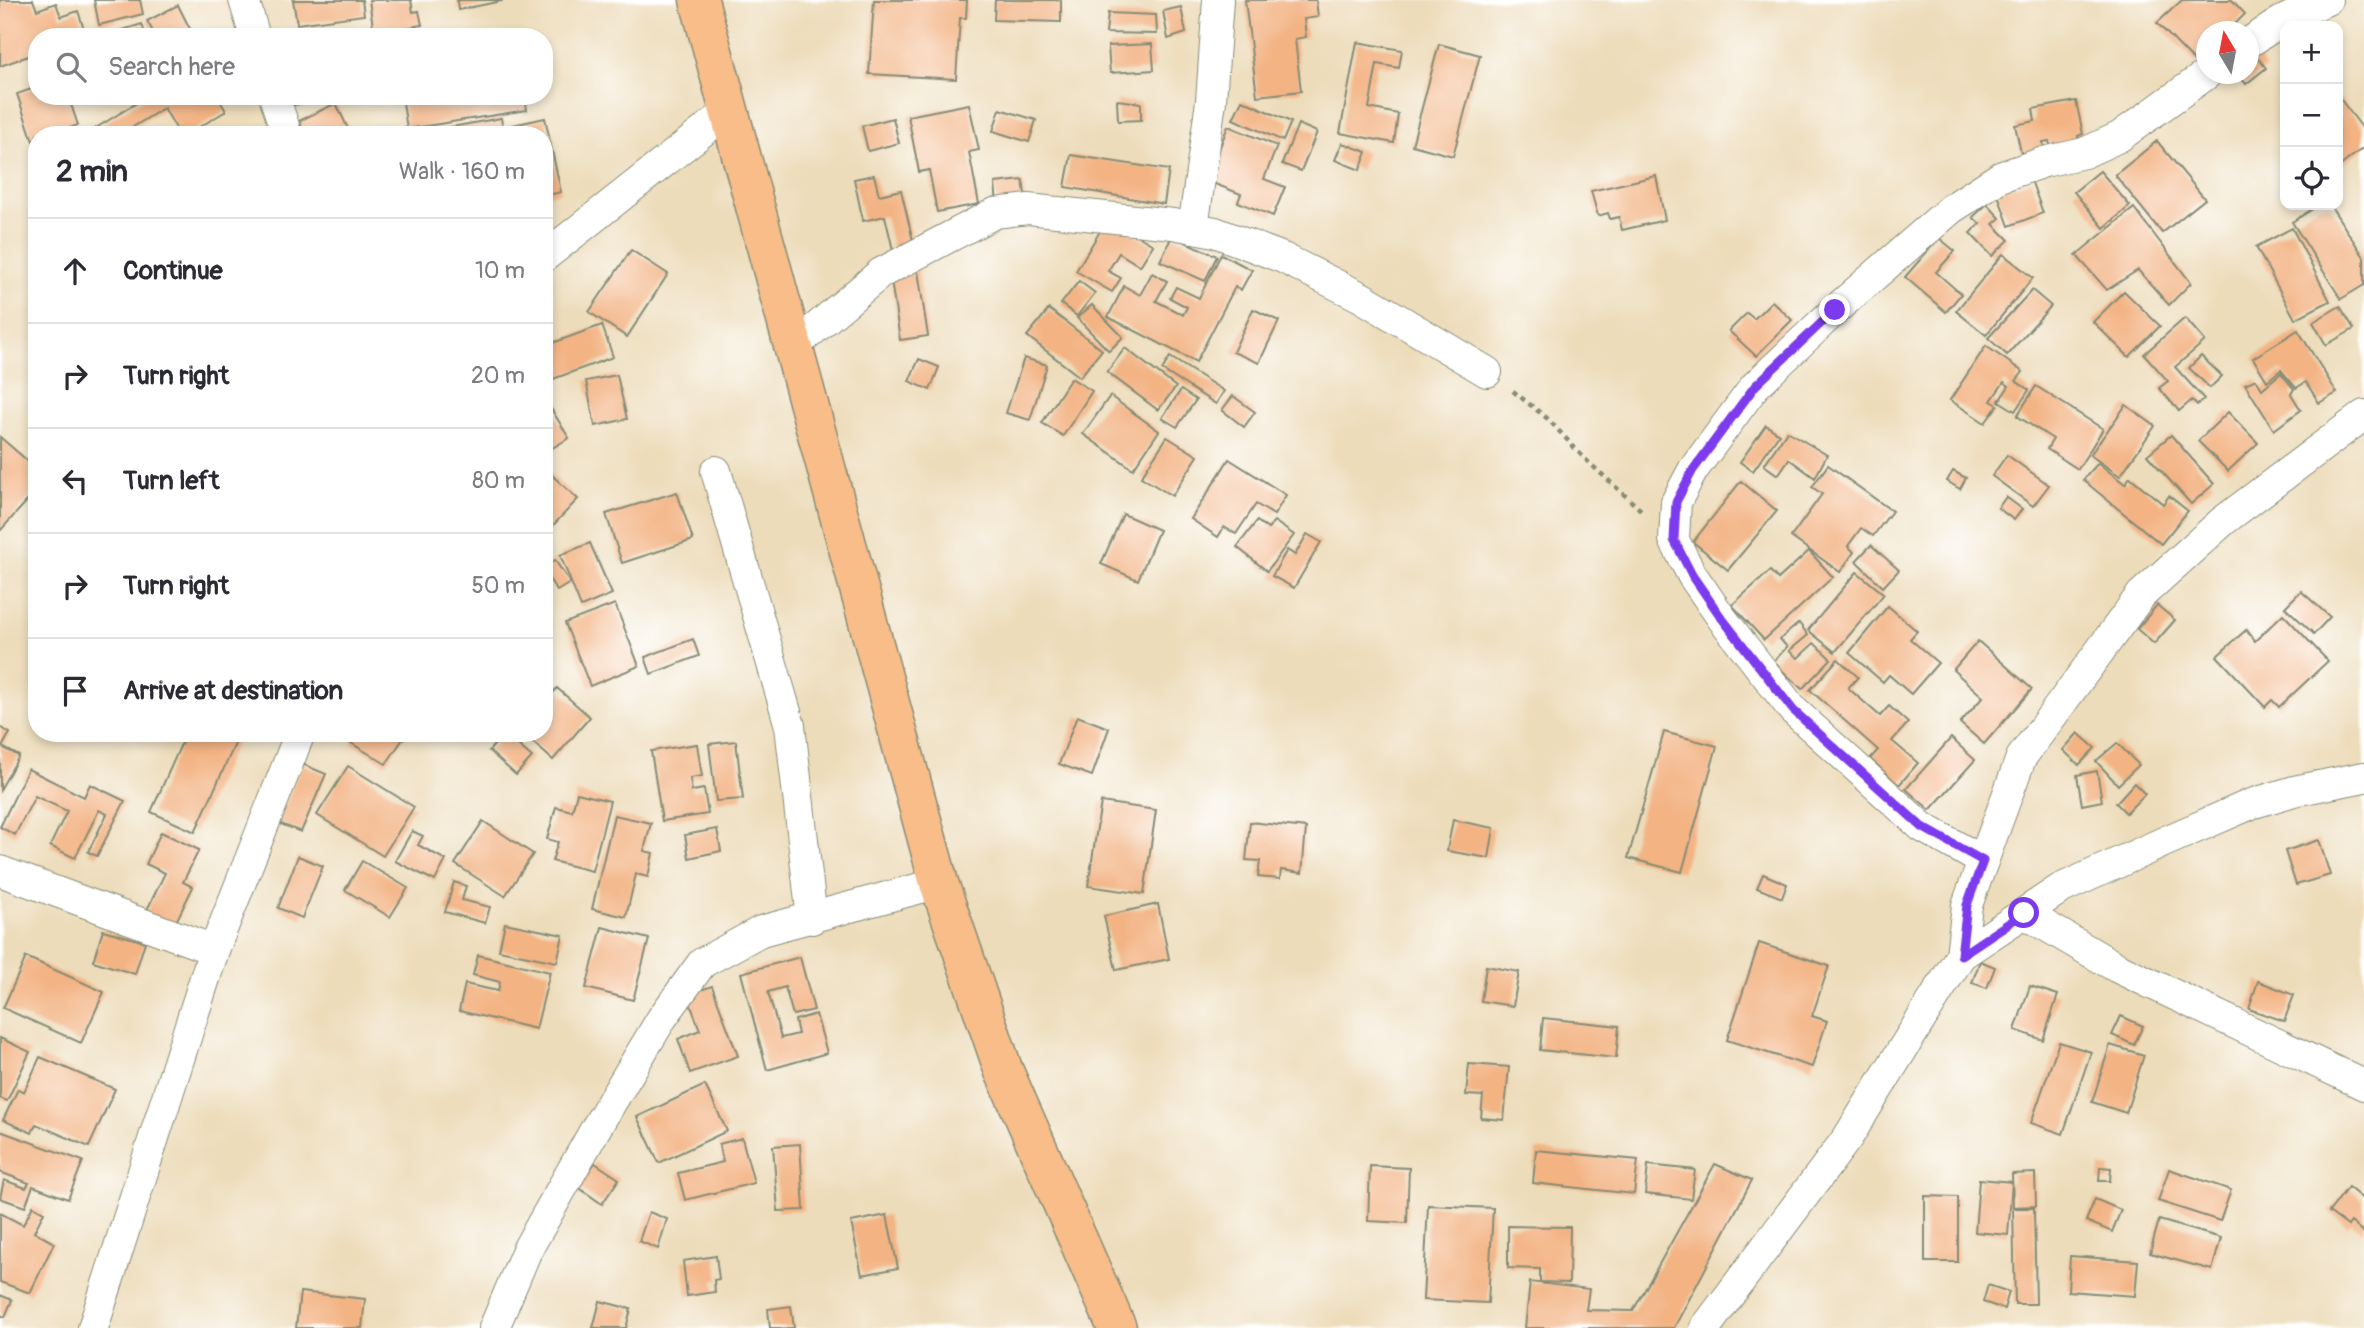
<!DOCTYPE html>
<meta charset="utf-8">
<style>
body{margin:0;font-family:Pangolin,sans-serif;background:#f7f7f7;color:#2b2b33}
.controls{position:absolute;right:21px;top:21px;display:grid;overflow:hidden;border-radius:14px;box-shadow:0 4px 10px #0003}
.controls button{width:63px;height:63px;display:grid;place-items:center;padding:0;border:0;border-bottom:2px solid #e1e1e2;background:#fff;color:#2b2b33;font:35px sans-serif}
.compass{position:absolute;left:2196px;top:21px;width:63px;height:63px;border-radius:50%;background:#fff;box-shadow:0 4px 10px #0003;rotate:350deg}
.stop{position:absolute;width:21px;height:21px;margin:-16px;border:5px solid #7c3aed;border-radius:50%;background:#fff}
.stop.end{background:#7c3aed;border-color:#fff;box-shadow:0 2px 7px #0008}
.list{margin:0;padding:0;list-style:none}
h2{display:flex;justify-content:space-between;align-items:center;height:91px;margin:0;padding:0 28px;font-size:30px}
h2 small{font-size:23px;font-weight:400;color:#7c7c81}
.list li{display:grid;grid-template-columns:46px 1fr auto;gap:21px;align-items:center;box-sizing:border-box;height:105px;padding:0 28px;border-top:2px solid #e1e1e2}
.list b{display:block;font-size:26px;white-space:nowrap}
.list em{font-size:23px;font-style:normal;color:#7c7c81}
.icon{flex:none;width:38px;height:38px;fill:none;stroke:currentColor;stroke-width:2;stroke-linecap:round;stroke-linejoin:round}
.map{position:relative;flex:none;width:2364px;height:1328px;overflow:hidden}
.search{position:absolute;background:#fff;box-shadow:0 4px 10px #0003;left:28px;top:28px;width:525px;height:77px;display:flex;align-items:center;gap:18px;box-sizing:border-box;padding:0 24px;border-radius:28px;color:#7c7c81;font-size:26px}
.panel{position:absolute;background:#fff;box-shadow:0 4px 10px #0003;left:28px;top:126px;width:525px;height:616px;border-radius:28px}
.map>svg:first-child{display:block}
</style>
<div class="map">
<svg width="2364" height="1328" viewBox="0 0 2364 1328">
<rect width="100%" height="100%" fill="#fff"/>
<filter id="ink" filterUnits="userSpaceOnUse"><feTurbulence type="fractalNoise" baseFrequency=".0143" numOctaves="2"/><feDisplacementMap in="SourceGraphic" scale="14" xChannelSelector="R" yChannelSelector="G"/><feConvolveMatrix kernelMatrix="1 2 1 2 8 2 1 2 1" color-interpolation-filters="sRGB"/></filter>
<filter id="wash" filterUnits="userSpaceOnUse"><feTurbulence type="fractalNoise" baseFrequency=".00686" numOctaves="4" result="noise"/><feDisplacementMap in="SourceGraphic" scale="28" xChannelSelector="R" yChannelSelector="G"/><feGaussianBlur stdDeviation="1.57" result="paint"/><feColorMatrix in="noise" values="0 0 0 0 0 0 0 0 0 0 0 0 0 0 0 0 0 1.4 0 .05"/><feComposite in="paint" operator="in"/></filter>
<g filter="url(#wash)">
<rect width="100%" height="100%" fill="#eddcba"/>
<g id="blocks">
<g fill="#f3b383">
<polygon points="0,0 33,0 37,10 56,3 61,17 78,11 86,35 37,37 37,53 0,66"/>
<polygon points="94,0 140,0 143,14 99,25"/>
<polygon points="293,0 362,0 364,15 297,24"/>
<polygon points="369,0 411,0 413,12 419,11 422,25 374,33"/>
<polygon points="457,0 502,0 502,1 458,10"/>
<polygon points="874,0 967,0 966,18 960,18 956,79 869,74"/>
<polygon points="995,0 1061,0 1061,22 994,20"/>
<polygon points="1245,0 1316,0 1318,17 1304,19 1306,37 1295,39 1301,91 1257,96"/>
<polygon points="2182,0 2232,0 2245,14 2227,32 2206,32 2206,51 2195,62 2157,23"/>
<polygon points="178,5 194,37 156,37 147,21"/>
<polygon points="1181,7 1186,33 1168,39 1163,11"/>
<polygon points="1108,13 1156,15 1157,34 1106,33"/>
<polygon points="142,24 146,37 103,37 103,36"/>
<polygon points="1357,42 1402,50 1399,68 1377,64 1369,108 1398,114 1394,143 1340,133"/>
<polygon points="1152,44 1154,70 1110,73 1108,46"/>
<polygon points="1439,44 1480,55 1453,156 1412,145"/>
<polygon points="2254,53 2266,68 2246,84 2238,74 2249,74 2249,58"/>
<polygon points="37,87 37,96 68,96 78,125 51,135 37,135 37,139 33,141 17,94"/>
<polygon points="148,96 217,96 226,111 186,135 180,135 164,108 120,135 101,135 96,128"/>
<polygon points="287,96 323,96 324,99 289,106"/>
<polygon points="402,96 525,96 527,110 407,129"/>
<polygon points="2338,96 2364,130 2364,147 2339,167"/>
<polygon points="1117,100 1141,103 1141,120 1118,121"/>
<polygon points="1242,100 1291,122 1283,141 1233,119"/>
<polygon points="2076,101 2083,134 2078,136 2079,143 2051,149 2049,141 2043,142 2045,153 2022,157 2015,125 2035,121 2033,109"/>
<polygon points="336,103 351,135 306,135 299,121"/>
<polygon points="969,104 979,150 969,152 979,204 937,212 929,170 919,172 908,116"/>
<polygon points="1000,109 1036,120 1029,142 993,131"/>
<polygon points="501,118 504,135 447,135 446,128"/>
<polygon points="545,118 561,192 544,196 544,135 510,135 508,126"/>
<polygon points="893,118 899,143 868,151 862,126"/>
<polygon points="1298,124 1317,132 1301,171 1282,164"/>
<polygon points="1228,126 1277,146 1264,179 1285,187 1273,216 1238,202 1241,194 1207,181"/>
<polygon points="2157,141 2205,199 2162,233 2115,175"/>
<polygon points="1342,143 1367,152 1360,170 1335,160"/>
<polygon points="1071,155 1169,170 1164,204 1065,187"/>
<polygon points="2100,171 2130,206 2104,228 2074,192"/>
<polygon points="874,175 879,195 901,190 914,245 893,250 885,216 863,221 854,179"/>
<polygon points="1656,176 1665,220 1622,230 1619,217 1610,219 1608,213 1598,216 1591,191"/>
<polygon points="1023,180 1026,201 997,204 995,183"/>
<polygon points="2031,180 2043,213 2009,226 1997,192"/>
<polygon points="1987,204 2000,218 1993,224 2009,240 1992,256 1970,233 1980,224 1973,217"/>
<polygon points="2319,205 2330,205 2364,257 2364,285 2341,299 2292,222"/>
<polygon points="2134,208 2191,283 2169,305 2138,270 2107,290 2076,255"/>
<polygon points="1108,218 1153,245 1140,266 1119,253 1108,271 1121,278 1112,292 1076,271"/>
<polygon points="2292,228 2330,301 2295,319 2256,247"/>
<polygon points="1172,236 1217,256 1205,281 1160,261"/>
<polygon points="1939,238 1955,251 1936,272 1961,294 1946,312 1905,277"/>
<polygon points="631,250 668,274 627,337 589,312"/>
<polygon points="1221,254 1252,270 1241,290 1235,287 1196,362 1108,317 1124,286 1140,295 1152,273 1167,281 1156,301 1183,315 1187,307 1170,298 1176,287 1199,298"/>
<polygon points="2003,254 2033,278 1986,335 1956,311"/>
<polygon points="918,271 928,336 900,340 890,274"/>
<polygon points="1079,281 1095,293 1077,316 1061,304"/>
<polygon points="2032,290 2051,306 2007,355 1988,338"/>
<polygon points="2124,291 2160,326 2129,357 2093,322"/>
<polygon points="1772,301 1792,320 1756,356 1729,331 1747,313 1754,319"/>
<polygon points="1092,305 1123,337 1109,351 1077,318"/>
<polygon points="2340,306 2354,329 2326,345 2313,322"/>
<polygon points="1049,309 1102,350 1080,377 1027,336"/>
<polygon points="1253,309 1279,321 1259,363 1233,352"/>
<polygon points="2185,318 2205,341 2175,367 2204,399 2197,405 2192,400 2179,411 2159,388 2168,381 2144,354"/>
<polygon points="602,325 613,357 545,382 544,346"/>
<polygon points="2298,330 2337,393 2319,403 2306,382 2296,388 2281,370 2267,381 2253,358"/>
<polygon points="1986,346 2023,372 2016,381 2029,390 2015,411 1999,401 2009,386 2004,382 1991,401 1998,405 1985,423 1950,400"/>
<polygon points="1125,348 1176,387 1158,410 1107,372"/>
<polygon points="2201,356 2222,376 2210,388 2189,368"/>
<polygon points="1170,357 1224,391 1216,404 1162,370"/>
<polygon points="1024,358 1047,365 1030,420 1006,413"/>
<polygon points="919,359 939,367 930,390 909,381"/>
<polygon points="2281,373 2294,389 2291,394 2301,410 2274,430 2245,384 2256,379 2262,389"/>
<polygon points="617,375 627,419 595,426 586,381"/>
<polygon points="1071,378 1092,391 1063,436 1042,423"/>
<polygon points="2036,386 2103,429 2078,469 2047,449 2053,439 2017,416"/>
<polygon points="1181,390 1196,400 1177,427 1162,418"/>
<polygon points="1110,396 1159,431 1133,469 1083,434"/>
<polygon points="1233,396 1255,412 1244,427 1222,410"/>
<polygon points="544,397 569,438 544,453"/>
<polygon points="2126,405 2155,426 2120,476 2090,455"/>
<polygon points="2228,412 2258,443 2228,471 2198,441"/>
<polygon points="1766,425 1779,434 1753,471 1740,462"/>
<polygon points="1787,431 1827,455 1815,478 1789,459 1778,475 1764,465"/>
<polygon points="2171,435 2214,484 2191,504 2147,455"/>
<polygon points="0,437 37,469 37,490 0,531"/>
<polygon points="1167,437 1198,456 1172,496 1141,477"/>
<polygon points="2007,455 2049,485 2033,506 1992,476"/>
<polygon points="1229,459 1286,495 1274,515 1256,504 1236,534 1224,527 1218,537 1191,519"/>
<polygon points="2098,463 2125,484 2130,477 2163,504 2169,496 2188,511 2161,544 2083,480"/>
<polygon points="1828,465 1892,511 1873,536 1861,528 1848,546 1854,552 1840,572 1791,537 1822,494 1812,487"/>
<polygon points="544,468 578,499 544,535"/>
<polygon points="1953,471 1966,478 1960,489 1947,481"/>
<polygon points="1741,481 1777,511 1728,570 1693,542"/>
<polygon points="677,492 693,540 622,563 606,514"/>
<polygon points="2006,497 2022,509 2014,520 1998,508"/>
<polygon points="1123,514 1159,530 1138,580 1101,564"/>
<polygon points="1257,521 1268,529 1274,521 1294,535 1267,571 1237,547"/>
<polygon points="1307,534 1321,542 1294,588 1272,576 1287,550 1295,555"/>
<polygon points="590,543 612,594 581,607 560,555"/>
<polygon points="1871,545 1899,570 1883,587 1856,561"/>
<polygon points="1809,551 1833,577 1764,640 1732,605 1770,571 1778,579"/>
<polygon points="555,560 570,583 557,591 544,571 544,566"/>
<polygon points="1857,572 1884,594 1835,652 1808,630"/>
<polygon points="2301,591 2330,617 2314,634 2285,607"/>
<polygon points="615,604 639,666 590,686 565,623"/>
<polygon points="2157,605 2175,620 2154,644 2137,629"/>
<polygon points="1888,606 1917,631 1910,639 1938,663 1911,694 1889,675 1883,682 1849,653"/>
<polygon points="2283,614 2328,661 2279,707 2272,700 2265,707 2217,656 2246,630 2255,641"/>
<polygon points="1799,623 1808,635 1789,651 1798,658 1814,643 1831,659 1802,689 1773,662 1787,647 1780,639"/>
<polygon points="693,639 699,656 651,674 645,657"/>
<polygon points="1978,641 2032,689 1984,744 1960,723 1983,697 1953,670"/>
<polygon points="1838,659 1858,677 1848,688 1880,716 1889,706 1908,723 1892,741 1918,763 1899,785 1870,759 1878,750 1810,690"/>
<polygon points="557,688 590,717 553,760 522,733 544,733 544,703"/>
<polygon points="1077,716 1109,728 1092,776 1059,764"/>
<polygon points="0,727 10,733 2,747 19,756 0,790"/>
<polygon points="1664,732 1717,746 1682,872 1628,858"/>
<polygon points="186,733 240,733 195,832 151,812"/>
<polygon points="324,733 341,733 338,739"/>
<polygon points="358,733 407,733 386,764 351,743"/>
<polygon points="504,733 532,757 516,775 489,751"/>
<polygon points="2078,733 2095,748 2079,765 2063,750"/>
<polygon points="1951,738 1975,760 1930,810 1906,789"/>
<polygon points="736,741 743,799 716,801 709,744"/>
<polygon points="2117,743 2139,765 2118,785 2096,761"/>
<polygon points="697,744 702,776 690,778 692,791 704,789 708,814 662,821 651,751"/>
<polygon points="302,764 326,774 301,832 278,823"/>
<polygon points="348,766 414,807 383,856 317,815"/>
<polygon points="28,769 84,797 90,784 125,801 97,856 88,852 107,814 99,810 75,858 50,846 67,811 35,796 15,835 0,827"/>
<polygon points="2097,771 2102,801 2082,805 2077,775"/>
<polygon points="2134,783 2145,794 2126,813 2116,803"/>
<polygon points="577,793 610,801 592,871 552,861 558,842 547,839 556,807 572,811"/>
<polygon points="1101,802 1156,810 1144,894 1088,886"/>
<polygon points="614,815 651,823 644,851 653,853 648,877 636,874 626,917 592,909"/>
<polygon points="1453,820 1494,828 1489,858 1447,851"/>
<polygon points="483,821 533,854 505,896 455,864"/>
<polygon points="1250,822 1306,828 1302,873 1281,870 1280,879 1258,877 1260,861 1246,860"/>
<polygon points="717,829 721,851 689,858 685,835"/>
<polygon points="412,831 423,836 418,845 446,860 435,881 395,861"/>
<polygon points="161,832 199,850 183,882 193,887 174,926 146,912 165,873 146,864"/>
<polygon points="2319,840 2330,875 2296,885 2285,851"/>
<polygon points="298,856 323,866 302,918 278,908"/>
<polygon points="362,861 408,888 390,917 345,890"/>
<polygon points="1763,874 1787,884 1782,898 1757,888"/>
<polygon points="454,882 466,886 462,900 490,907 485,923 445,912"/>
<polygon points="1158,904 1169,959 1116,970 1104,916"/>
<polygon points="505,923 563,935 557,962 499,950"/>
<polygon points="602,927 649,939 633,1000 586,988"/>
<polygon points="103,930 145,942 135,974 93,961"/>
<polygon points="1759,943 1829,966 1812,1016 1827,1021 1812,1067 1727,1040"/>
<polygon points="478,955 550,972 536,1029 459,1011 465,984 498,991 500,982 473,975"/>
<polygon points="26,957 104,992 81,1043 3,1008"/>
<polygon points="800,957 814,1010 793,1015 785,987 768,992 781,1038 798,1034 795,1020 816,1014 827,1053 767,1070 741,973"/>
<polygon points="1980,961 1995,967 1987,988 1972,983"/>
<polygon points="1486,966 1519,972 1513,1006 1481,1001"/>
<polygon points="2258,981 2294,995 2284,1021 2249,1009"/>
<polygon points="712,986 738,1056 690,1073 678,1039 700,1030 687,995"/>
<polygon points="2030,986 2058,995 2043,1040 2015,1030"/>
<polygon points="2121,1016 2143,1026 2134,1045 2112,1035"/>
<polygon points="1543,1018 1619,1026 1616,1058 1540,1050"/>
<polygon points="0,1038 30,1052 7,1101 0,1098"/>
<polygon points="2059,1042 2091,1052 2063,1134 2031,1123"/>
<polygon points="2110,1045 2144,1055 2126,1113 2092,1102"/>
<polygon points="40,1057 115,1089 89,1147 36,1124 32,1133 3,1120 18,1089 24,1092"/>
<polygon points="1469,1064 1509,1067 1504,1120 1481,1118 1483,1096 1466,1095"/>
<polygon points="705,1085 727,1131 659,1163 637,1117"/>
<polygon points="0,1131 83,1161 68,1199 33,1186 25,1207 0,1198 4,1180 26,1188 29,1183 0,1172"/>
<polygon points="742,1138 754,1183 685,1200 678,1173 723,1162 719,1144"/>
<polygon points="800,1144 804,1210 778,1211 773,1146"/>
<polygon points="1536,1150 1638,1160 1634,1194 1533,1183"/>
<polygon points="595,1163 619,1179 602,1204 578,1187"/>
<polygon points="1715,1164 1752,1180 1674,1328 1525,1328 1530,1282 1589,1289 1586,1310 1633,1311"/>
<polygon points="1648,1165 1695,1170 1691,1199 1645,1194"/>
<polygon points="1370,1166 1409,1168 1407,1223 1368,1221"/>
<polygon points="2100,1167 2111,1168 2110,1181 2099,1181"/>
<polygon points="2169,1169 2231,1190 2220,1221 2158,1201"/>
<polygon points="2035,1173 2036,1206 2013,1207 2012,1174"/>
<polygon points="1979,1179 2012,1182 2008,1235 1975,1232"/>
<polygon points="2348,1187 2364,1200 2364,1233 2351,1222 2348,1226 2329,1212"/>
<polygon points="1925,1196 1958,1197 1958,1262 1925,1262"/>
<polygon points="2095,1199 2121,1210 2112,1232 2086,1221"/>
<polygon points="1428,1205 1493,1208 1488,1303 1423,1300"/>
<polygon points="33,1206 44,1212 34,1232 54,1243 30,1293 0,1282 0,1213 23,1225"/>
<polygon points="2013,1208 2034,1208 2036,1304 2015,1304"/>
<polygon points="649,1212 667,1219 658,1249 639,1241"/>
<polygon points="887,1215 898,1268 862,1275 851,1222"/>
<polygon points="2159,1220 2221,1238 2212,1270 2150,1253"/>
<polygon points="1508,1226 1570,1227 1569,1283 1540,1282 1540,1269 1508,1268"/>
<polygon points="716,1256 719,1279 714,1280 715,1292 687,1296 683,1261"/>
<polygon points="2070,1256 2138,1261 2135,1296 2068,1291"/>
<polygon points="1988,1285 2009,1292 2004,1309 1983,1302"/>
<polygon points="300,1292 365,1299 362,1328 296,1328"/>
<polygon points="0,1295 12,1300 5,1317 0,1315"/>
<polygon points="600,1301 631,1309 626,1328 593,1328"/>
<polygon points="791,1306 794,1328 770,1328 768,1309"/>
</g>
</g>
</g>
<g filter="url(#ink)">
<use href="#blocks" fill-opacity="0" stroke="#868c77" stroke-width="2"/>
<g fill="none" stroke-linecap="round" stroke-linejoin="round">
<g stroke="#868c77" stroke-width="32">
<g id="minor">
<polyline points="244,0 255,37"/>
<polyline points="2248,43 2282,21 2327,0"/>
<polyline points="274,96 287,135"/>
<polyline points="1193,228 1211,101 1218,0"/>
<polyline points="544,257 730,110"/>
<polyline points="793,347 881,273 995,213 1028,209 1173,224 1215,232 1283,258 1361,297 1487,372"/>
<polyline points="716,471 790,726 812,919"/>
<polyline points="1983,861 1922,827 1793,710 1721,617 1692,575 1674,540 1676,502 1693,470 1755,386 1835,310 1951,209 2000,177 2044,162 2084,153 2119,137 2207,74"/>
<polyline points="0,871 214,950"/>
<polyline points="2024,913 2116,967 2364,1085"/>
<polyline points="1961,955 1967,905 2021,758 2141,595 2223,521 2364,415"/>
<polyline points="93,1328 214,950 300,733"/>
<polyline points="494,1328 527,1250 596,1128 662,1018 702,963 761,931 939,883"/>
<polyline points="1705,1328 1848,1137 1961,955 2060,889 2166,841 2251,804 2294,791 2364,777"/>
</g>
</g>
<g stroke="#868c77" stroke-width="41">
<polyline id="trunk" points="699,0 939,883 1003,1069 1117,1328"/>
</g>
<polyline stroke="#868c77" stroke-width="4.5" stroke-dasharray="5 5" stroke-linecap="butt" points="1513,391 1548,419 1584,458 1642,511"/>
<use href="#minor" stroke="#fff" stroke-width="30"/>
<use href="#trunk" stroke="#f8bd88" stroke-width="38"/>
</g>
</g>
<g fill="none" stroke-linecap="round" stroke-linejoin="round" filter="url(#ink)">
<polyline stroke="#7c3aed" stroke-width="9" points="1835,310 1755,386 1693,470 1676,502 1674,540 1692,575 1721,617 1793,710 1922,827 1983,861 1967,905 1961,955 2024,913"/>
</g>
</svg>
<div class="controls">
<button>+</button>
<button>−</button>
<button><svg class="icon" aria-label="locate" viewBox="0 0 24 24"><circle cx="12" cy="12" r="6"/><path d="M12 2v4M12 18v4M2 12h4M18 12h4"/></svg></button>
</div>
<svg class="compass" viewBox="-18 -18 36 36"><path d="M0-13l5 13h-10z" fill="#e53935"/><path d="M0 13l5-13h-10z" fill="#7c7c81"/></svg>
<div class="stop" style="left:2024px;top:913px"></div>
<div class="stop end" style="left:1835px;top:310px"></div>
<div class="search"><svg class="icon" aria-label="search" viewBox="0 0 24 24"><circle cx="10" cy="10" r="6"/><path d="M15 15l6 6"/></svg>Search here</div>
<section class="panel">
<h2>2 min<small>Walk · 160 m</small></h2>
<ul class="list">
<li><svg class="icon" aria-label="ahead" viewBox="0 0 24 24"><path d="M12 20V5M6 11l6-6 6 6"/></svg><div><b>Continue</b></div><em>10 m</em></li>
<li><svg class="icon" aria-label="right" viewBox="0 0 24 24"><path d="M7 20v-9h11M14 6l5 5-5 5"/></svg><div><b>Turn right</b></div><em>20 m</em></li>
<li><svg class="icon" aria-label="left" viewBox="0 0 24 24"><path d="M17 20v-9H6M10 6l-5 5 5 5"/></svg><div><b>Turn left</b></div><em>80 m</em></li>
<li><svg class="icon" aria-label="right" viewBox="0 0 24 24"><path d="M7 20v-9h11M14 6l5 5-5 5"/></svg><div><b>Turn right</b></div><em>50 m</em></li>
<li><svg class="icon" aria-label="arrive" viewBox="0 0 24 24"><path d="M6 21V4h12l-3 4 3 4H6"/></svg><div><b>Arrive at destination</b></div></li>
</ul>
</section>
</div>
